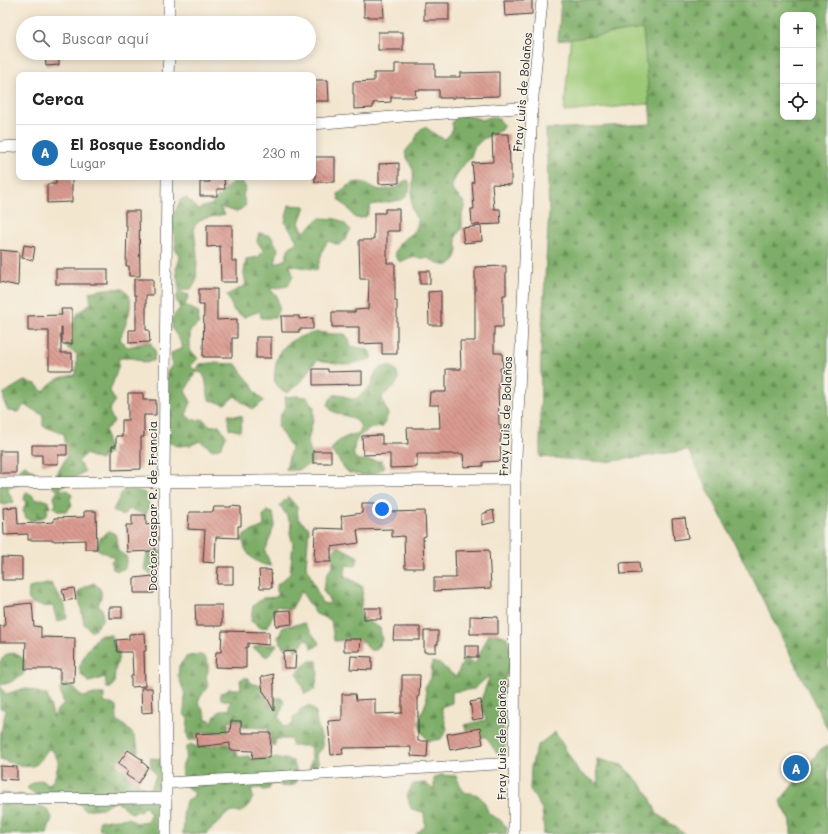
<!DOCTYPE html>
<html lang="es">
<meta charset="utf-8">
<style>
body{margin:0;font-family:Mali,sans-serif;background:#f6f6f6;color:#222}
.controls{position:absolute;right:12px;top:12px;display:grid;overflow:hidden;border-radius:8px;box-shadow:0 2px 10px #0003}
.controls button{width:36px;height:36px;display:grid;place-items:center;padding:0;border:0;border-bottom:1px solid #e0e0e0;background:#fff;color:#222;font:20px sans-serif}
.you{position:absolute;left:382px;top:509px;width:14px;height:14px;margin:-10px;border:3px solid #fff;border-radius:50%;background:#1a73e8;box-shadow:0 0 0 6px #1a73e833}
.badge{display:grid;place-items:center;width:26px;height:26px;border-radius:50%;background:#1f6fb2;color:#fff;font-size:13px;font-weight:700}
.pin{position:absolute;translate:-50% -50%;border:2px solid #fff;box-shadow:0 1px 4px #0006}
.list{margin:0;padding:0;list-style:none}
h2{display:flex;justify-content:space-between;align-items:center;height:52px;margin:0;padding:0 16px;font-size:17px}
h2 small{font-size:13px;font-weight:400;color:#767676}
.list li{display:grid;grid-template-columns:26px 1fr auto;gap:12px;align-items:center;box-sizing:border-box;height:56px;padding:0 16px;border-top:1px solid #e0e0e0}
.list b{display:block;font-size:15px;white-space:nowrap}
.list p{margin:0;font-size:13px;white-space:nowrap;color:#767676}
.list em{font-size:13px;font-style:normal;color:#767676}
.icon{flex:none;width:22px;height:22px;fill:none;stroke:currentColor;stroke-width:2;stroke-linecap:round;stroke-linejoin:round}
.map{position:relative;flex:none;width:828px;height:834px;overflow:hidden}
.search{position:absolute;background:#fff;box-shadow:0 2px 10px #0003;left:16px;top:16px;width:300px;height:44px;display:flex;align-items:center;gap:10px;box-sizing:border-box;padding:0 14px;border-radius:22px;color:#767676;font-size:15px}
.panel{position:absolute;background:#fff;box-shadow:0 2px 10px #0003;left:16px;top:72px;width:300px;height:108px;border-radius:8px}
.map>svg:first-child{display:block}
</style>
<div class="map">
<svg width="828" height="834" viewBox="0 0 828 834">
<defs>
<pattern id="forest-firs" width="22" height="20" patternUnits="userSpaceOnUse"><rect width="22" height="20" fill="#7dad67"/><path d="M5 1l3.5 6h-7zM16 11l3.5 6h-7z" fill="#668c54"/></pattern>
<pattern id="building-back-hatch" width="6" height="6" patternUnits="userSpaceOnUse"><rect width="6" height="6" fill="#da9b91"/><path d="M-1 5l2 2M0 0l6 6M5-1l2 2" fill="none" stroke="#b07e76"/></pattern>
</defs>
<rect width="100%" height="100%" fill="#f7f3e8"/>
<filter id="ink" filterUnits="userSpaceOnUse"><feTurbulence type="fractalNoise" baseFrequency=".025" numOctaves="2"/><feDisplacementMap in="SourceGraphic" scale="8" xChannelSelector="R" yChannelSelector="G"/><feConvolveMatrix kernelMatrix="1 2 1 2 8 2 1 2 1" color-interpolation-filters="sRGB"/></filter>
<filter id="wash" filterUnits="userSpaceOnUse"><feTurbulence type="fractalNoise" baseFrequency=".012" numOctaves="4" result="noise"/><feDisplacementMap in="SourceGraphic" scale="16" xChannelSelector="R" yChannelSelector="G"/><feGaussianBlur stdDeviation="0.9" result="paint"/><feColorMatrix in="noise" values="0 0 0 0 0 0 0 0 0 0 0 0 0 0 0 0 0 1.4 0 .05"/><feComposite in="paint" operator="in"/></filter>
<g filter="url(#wash)">
<rect width="100%" height="100%" fill="#f3e6cf"/>
<polygon fill="#9cc976" stroke="#5c7249" points="574,0 828,0 813,117 813,15 783,15 783,91 564,112"/>
<g fill="url(#forest-firs)" stroke="#4c6442" fill-rule="evenodd">
<path d="M561,0h267v730l-140,-280 -82,12 -66,-5 1,-113 8,-132 -3,-83 105,-5 -8,-95 -85,12zM783,15h30v102h-30z"/>
<path d="M459,114h6l17,6c10,-5 15,-4 22,5l-3,5 -18,9 -9,9 -4,11 -5,4 -7,10 -6,11v6l12,12 1,6 -3,5v14l-6,10v6l2,6 -1,6 -3,6 -5,4h-6l-16,-7h-10l-6,-1 -11,5 -4,-4 -1,-6c2,-4 4,-8 7,-11 9,-7 15,-8 16,-21 -12,-13 -3,-34 -5,-50 -2,-6 -6,-11 -8,-17 3,-7 7,-8 10,-13 4,-7 1,-9 10,-13 7,4 12,10 20,12l5,-5 3,-5 -1,-6 3,-5z"/>
<polygon points="408,180 410,185 409,191 406,197 401,200 371,205 367,216 361,218 355,218 348,208 339,200 338,194 348,186 353,183 359,182 365,183 377,189 382,190 399,187 402,182"/>
<polygon points="232,182 243,183 246,188 243,195 246,205 237,212 219,207 225,214 202,219 194,226 197,256 196,282 190,290 179,291 176,269 180,258 175,248 176,242 171,220 181,199 187,198 198,209 209,205 214,206 211,205"/>
<path d="M289,205l16,1 -6,17 5,9 16,-14c18,1 18,-1 31,12l-7,11 -5,4 -11,-4 -5,8 -6,21 -27,-5 3,11 -5,10 -18,3 7,7 2,12 -4,10h-14l-1,-7 -16,6 -10,-6 -7,-16 19,-10 -2,-12 2,-14 13,-2 4,-7 -6,-9 2,-8 12,3 7,13 -3,15 11,-5 2,-10 9,-8 -12,-19z"/>
<path d="M106,289c5,0 11,-1 16,0 18,6 2,39 -2,50l7,8 23,-5 5,9 -1,9 -8,3 -13,-5h-14l-1,10 -8,23 5,10 -6,10 5,11 -9,8 4,23 -9,7 -15,-6 -7,8 7,9 -26,18c7,2 11,-1 13,7l-2,3 2,6 -5,6h-9l-4,-4 2,-3 -2,-7 4,-7 -6,-3 4,-11 11,-20 -3,-22 -21,-8v-11l-19,-10 -5,7 -11,-1 -4,-9v-9l20,-12 12,3 7,8c11,-13 16,-15 33,-17l1,-21 -10,-6 -6,-11 11,-10 6,-14 13,-10 -2,-11z"/>
<polygon points="178,292 189,295 185,305 198,312 199,323 190,331 190,350 198,358 191,366 196,371 200,364 212,363 236,364 242,373 250,382 255,392 264,401 253,409 243,403 235,396 225,404 209,400 205,378 202,373 196,372 185,391 191,402 186,415 192,420 202,419 211,426 219,425 226,436 221,447 213,450 200,441 191,445 178,446 162,440 167,372 172,365 171,353 183,348 178,337 172,329 172,318 180,308 176,300"/>
<path d="M319,332l13,2h13l4,5 2,7 17,4 4,4 -1,5 -21,5h-8l-24,-4c-7,5 -6,8 -11,14 -5,7 -13,13 -19,19 -6,-2 -11,-6 -13,-12 -1,-2 0,-6 0,-9 1,-11 3,-20 12,-28 9,-7 21,-10 32,-12z"/>
<path d="M388,366c2,1 4,1 6,2 4,3 5,11 3,15 -3,5 -11,9 -15,14l1,5 5,12 -5,13c-4,1 -9,0 -13,2 0,0 -5,3 -5,3 -10,6 -12,14 -11,25l5,3 23,1 3,6 -11,7 -6,1h-6l-13,-2 -4,-4 -7,-10 -7,-8c5,-12 17,-15 28,-18l2,-6 -3,-5 -5,-4 -17,-5 -5,-3 -3,-5 2,-6 4,-4 6,-1 10,5h6l13,-11 3,-4 1,-6 3,-6 5,-4z"/>
<polygon points="297,396 307,397 314,407 313,419 308,441 313,463 297,470 286,470 291,448 278,427 280,416 286,407 285,397"/>
<polygon points="228,415 242,416 242,422 240,431 229,429"/>
<polygon points="25,465 35,472 34,478 28,481 7,489 14,502 6,505 0,504 0,477 7,479 12,475 18,476 20,468"/>
<polygon points="124,489 136,490 145,493 149,504 146,515 130,509 122,516 113,510"/>
<polygon points="26,492 31,494 36,500 42,499 49,502 50,508 46,507 48,512 44,517 33,521 26,518 23,511 26,503 24,499"/>
<polygon points="288,497 297,507 298,519 309,528 306,566 322,603 331,604 323,590 327,574 333,566 332,552 338,546 358,557 356,566 346,565 345,576 363,587 360,615 364,619 380,628 382,640 376,650 370,650 360,639 334,641 331,620 316,614 301,591 291,610 277,606 275,611 267,627 261,628 251,621 253,606 263,598 277,597 277,585 290,574 293,544 290,533 291,523 280,505"/>
<path d="M267,511l6,2 2,11 -10,27 6,15c-15,-1 -31,-15 -27,-31l20,-9 -1,-10z"/>
<polygon points="109,531 115,534 117,539 118,551 127,557 125,568 118,571 113,569 111,562 115,558 97,549 100,538"/>
<polygon points="152,550 161,552 163,570 153,576 144,569 147,553"/>
<path d="M51,583l14,23 2,12 -10,4 -4,-16c-9,1 -18,1 -25,-7l1,-11z"/>
<path d="M94,583c10,8 8,11 4,23l4,2 1,11 -11,13 -8,-8 -6,-32 8,-6z"/>
<polygon points="304,623 320,644 312,649 307,638 296,651 294,646 283,647 278,638 283,627"/>
<polygon points="489,634 498,634 507,637 513,660 504,681 510,703 503,724 505,747 498,755 486,737 469,736 464,725 486,720 481,700 490,675 474,689 452,692 452,703 441,707 447,729 441,739 428,741 421,731 419,720 427,700 425,687 431,678 432,662 440,664 456,677 465,657 475,664"/>
<polygon points="99,635 111,635 117,652 120,653 115,671 114,683 111,688 107,688 105,677 93,681 88,682 81,674 79,668 86,652"/>
<polygon points="261,644 277,645 267,657 253,648"/>
<polygon points="16,653 26,661 23,675 9,683 0,685 0,661 7,654"/>
<path d="M198,654l7,3 3,6v8l-2,6 3,10 -6,6 -5,8 8,15 -1,3 5,1 2,3c3,-10 9,-15 19,-13l-2,-4 2,-5h-4l-6,-2 -1,-6 6,-1 2,-3h13l-1,-9 4,-2h5v3l3,3 9,1 1,10h3l6,3h11l2,4c-2,5 -2,10 -5,15l5,10 6,-1 3,-3v-6l5,-2 2,-5 7,-4 4,1 5,5v8l6,20v9l-6,5 2,8 -1,10 -8,-1 3,-14 -2,-11h-18l-1,-7h-16v6h-4l1,-12h-4v-5l-26,-1v-6l-13,-1 -1,10 1,20 8,2 1,5 11,-1 2,4c14,-2 28,-3 42,1l5,14 -2,8 -2,2 -11,2 -6,-4 -6,2 -2,4 -5,1 -4,-2 -9,1 2,8 -4,8 -8,7h-7l-6,1 -22,21 -8,-1 -5,1h-10l1,-14 -1,-7 3,-12 5,-2 4,-5c-12,-8 -11,-13 -14,-26 4,-7 6,-12 5,-20l4,-4 7,3 18,-1 1,-14 -21,2v6h-6l-2,-6 1,-15 -4,-5 1,-20 -7,-18 1,-10 7,-9z"/>
<polygon points="308,661 317,661 318,673 315,689 305,694 297,673"/>
<path d="M67,684c2,1 4,2 6,3 5,5 3,7 11,10l10,-3h10v9l8,1 4,3 1,13c12,9 21,16 21,32l-9,-4 -12,15 2,4 8,5 -2,3 13,8 9,7 5,-4 4,-11 -5,-8 -1,-9 12,1 6,75h-47l-21,-4 -1,-8 2,-2 6,1v-1c5,-1 9,-1 13,-1 9,-1 9,-2 16,4l11,-2 4,-8 -7,-7 -4,5 -9,2 -15,-12 -14,7 -17,2 -10,-10 -36,-3 -12,-9 5,-5 9,-3 8,4c5,-4 5,-4 7,-11 4,-13 2,-12 -4,-24l-5,1c-3,5 -6,12 -12,15 -10,5 -25,-3 -35,-6l1,-28 5,-21 -6,-2v-22l6,8 19,-6 22,7 7,23 3,-8 7,-6 -4,-13 1,-5z"/>
<polygon points="555,732 579,772 598,784 597,759 622,765 638,781 649,795 657,814 685,834 542,834 544,831 542,809 530,790 531,767 537,746"/>
<polygon points="828,746 828,834 791,834 791,822 780,801 821,749"/>
<path d="M441,775l15,1 8,17c17,-1 19,6 25,21l11,6 7,7 -1,7h-90l9,-8 -1,-14 -13,-3 -4,-14 6,-11 12,-1 9,7v-12z"/>
<path d="M0,793l23,2 11,5 4,6c9,1 10,4 14,12l-5,16h-47z"/>
</g>
<g id="blocks">
<g fill="url(#building-back-hatch)">
<polygon points="364,0 383,0 384,17 364,17"/>
<polygon points="504,0 532,0 532,14 505,16"/>
<rect x="424" y="3" width="25" height="17"/>
<rect x="378" y="32" width="25" height="18"/>
<polygon points="45,53 59,53 59,65 46,66"/>
<polygon points="395,64 435,64 435,77 460,77 460,73 499,72 499,96 454,97 454,98 439,98 439,90 415,90 416,97 391,97 391,102 373,103 373,108 354,109 354,94 353,94 353,82 374,81 374,73 395,73"/>
<polygon points="314,80 328,80 329,101 314,101"/>
<polygon points="492,134 509,134 510,165 511,165 511,185 492,184 494,209 500,209 501,224 472,225 471,209 474,209 472,183 474,182 472,163 493,162"/>
<rect x="315" y="157" width="20" height="25"/>
<polygon points="399,163 399,183 379,184 379,164"/>
<polygon points="56,177 72,177 72,202 47,203 47,184 56,184"/>
<polygon points="209,177 224,177 225,189 217,189 217,196 200,196 200,182 210,182"/>
<polygon points="385,209 399,209 399,231 387,231 387,263 395,263 395,301 397,301 397,354 382,354 382,343 359,344 359,327 332,327 332,312 355,312 355,310 368,309 369,279 360,279 359,240 372,240 372,239 374,239 374,213 385,213"/>
<polygon points="125,211 139,211 140,276 129,276 129,266 126,266 127,225 125,225"/>
<polygon points="207,225 232,225 232,261 237,261 237,282 221,282 220,246 207,247"/>
<polygon points="481,226 482,241 464,243 462,228"/>
<polygon points="24,245 35,247 33,260 22,258"/>
<polygon points="0,250 19,252 18,286 0,282"/>
<polygon points="506,266 506,295 503,295 503,327 494,327 494,353 502,353 503,368 500,368 500,383 498,383 499,425 501,425 501,440 500,440 501,461 483,462 483,466 464,467 463,454 417,454 417,467 390,468 390,454 363,455 362,436 382,435 382,444 408,444 407,428 440,428 439,405 429,405 430,392 446,392 446,369 461,369 460,341 475,341 475,267"/>
<rect x="56" y="269" width="52" height="15"/>
<rect x="420" y="271" width="10" height="13"/>
<polygon points="134,279 153,279 153,295 146,295 146,330 149,330 150,342 129,343 129,330 136,330 136,295 134,295"/>
<polygon points="199,289 217,289 217,320 237,319 237,338 232,338 232,357 203,357 204,305 199,305"/>
<polygon points="441,291 441,325 429,325 428,292"/>
<polygon points="61,309 72,309 72,344 62,344 62,327 61,327 61,353 72,353 72,370 49,370 49,331 28,331 28,316 62,315"/>
<polygon points="281,316 299,316 299,319 313,318 313,329 299,329 299,332 282,332"/>
<rect x="256" y="337" width="15" height="21"/>
<polygon points="313,369 328,369 328,372 362,371 362,384 313,385"/>
<polygon points="128,393 143,393 143,400 156,400 156,415 144,415 144,437 141,437 141,469 112,470 112,446 116,446 116,436 122,436 122,420 128,420"/>
<polygon points="32,445 67,445 67,455 58,455 58,464 42,464 42,455 32,455"/>
<rect x="0" y="451" width="16" height="22"/>
<rect x="313" y="451" width="18" height="12"/>
<polygon points="362,504 389,504 389,512 425,511 426,536 423,537 424,568 405,568 404,536 392,537 392,529 357,530 359,543 331,547 331,562 314,562 315,528 343,529 341,516 362,513"/>
<polygon points="231,506 241,507 241,526 238,526 238,538 216,537 215,563 203,562 205,530 188,529 189,512 213,512 214,507 231,507"/>
<polygon points="17,507 18,524 54,522 54,518 84,517 84,511 96,511 97,549 85,549 85,540 54,541 54,540 28,540 28,534 4,535 3,508"/>
<polygon points="493,510 495,522 482,525 482,514"/>
<polygon points="132,515 146,515 146,525 154,524 155,551 127,552 126,525 132,525"/>
<polygon points="685,518 688,538 674,540 672,519"/>
<polygon points="489,550 491,588 434,591 434,578 456,578 455,551"/>
<polygon points="2,557 22,558 22,580 2,580"/>
<polygon points="639,562 640,573 621,574 620,563"/>
<polygon points="218,567 233,567 233,584 217,584"/>
<polygon points="259,570 271,570 272,588 260,588"/>
<polygon points="153,576 154,593 134,593 134,578"/>
<polygon points="74,588 76,599 65,601 62,590"/>
<polygon points="32,603 34,626 41,627 41,637 75,638 74,683 60,683 60,669 25,669 26,642 0,642 0,626 5,626 4,606"/>
<polygon points="195,605 222,605 222,626 196,626"/>
<rect x="109" y="607" width="13" height="11"/>
<rect x="364" y="608" width="17" height="11"/>
<polygon points="291,610 292,624 276,626 275,611"/>
<polygon points="470,616 498,617 498,634 470,634"/>
<polygon points="394,627 420,627 420,640 393,640"/>
<polygon points="222,631 269,632 269,645 248,643 248,647 246,647 246,668 215,667 216,652 221,652"/>
<polygon points="424,631 438,631 438,644 436,644 436,652 424,652"/>
<polygon points="145,633 146,651 144,651 145,686 131,687 131,676 133,676 132,652 117,652 116,640 129,639 129,634"/>
<polygon points="344,639 361,639 360,651 344,651"/>
<rect x="465" y="646" width="13" height="11"/>
<polygon points="296,651 295,668 284,668 283,652"/>
<polygon points="351,656 372,657 372,670 350,669"/>
<polygon points="273,674 274,687 274,711 264,692 263,692 261,677"/>
<polygon points="402,675 420,675 419,696 418,696 418,741 428,741 427,757 411,756 411,747 342,748 343,754 331,755 328,721 342,720 342,694 355,694 356,700 375,699 375,714 402,713"/>
<polygon points="141,688 152,688 153,712 142,713"/>
<polygon points="481,700 483,718 473,720 470,702"/>
<polygon points="231,721 241,721 241,732 242,733 271,733 270,756 268,756 268,758 252,759 253,751 230,750 230,743 197,747 196,734 230,732"/>
<polygon points="480,728 483,744 450,750 447,734"/>
<polygon points="128,750 143,760 142,762 148,767 138,783 126,775 128,771 118,764"/>
<polygon points="0,766 17,767 17,780 0,779"/>
</g>
</g>
</g>
<g filter="url(#ink)">
<use href="#blocks" fill-opacity="0" stroke="#3c3a37" stroke-width="1"/>
<g fill="none" stroke-linecap="round" stroke-linejoin="round">
<g stroke="#3c3a37" stroke-width="12">
<g id="street">
<polyline points="169,23 169,0"/>
<polyline points="168,75 169,53"/>
<polyline points="313,124 404,116 532,107"/>
<polyline points="0,147 19,146"/>
<polyline points="0,483 515,479"/>
<polyline points="166,783 514,763"/>
<polyline points="0,799 166,798"/>
<polyline points="166,834 166,783 164,481 167,177"/>
<polyline points="514,834 515,479 532,107 542,0"/>
</g>
</g>
<use href="#street" stroke="#fff" stroke-width="11"/>
</g>
</g>
<g text-anchor="middle" dominant-baseline="central" stroke-width="3" stroke-linejoin="round" paint-order="stroke">
<g font-size="12" fill="#1c1c1c" stroke="#f7f3e8">
<text transform="translate(522 92) rotate(-85)">Fray Luis de Bolaños</text>
<text transform="translate(505 416) rotate(-88)">Fray Luis de Bolaños</text>
<text transform="translate(152 506) rotate(-90)">Doctor Gaspar R. de Francia</text>
<text transform="translate(501 740) rotate(-90)">Fray Luis de Bolaños</text>
</g>
</g>
</svg>
<div class="controls">
<button>+</button>
<button>−</button>
<button><svg class="icon" aria-label="locate" viewBox="0 0 24 24"><circle cx="12" cy="12" r="6"/><path d="M12 2v4M12 18v4M2 12h4M18 12h4"/></svg></button>
</div>
<div class="you"></div>
<div class="pin badge" style="left:796px;top:768px">A</div>
<div class="search"><svg class="icon" aria-label="search" viewBox="0 0 24 24"><circle cx="10" cy="10" r="6"/><path d="M15 15l6 6"/></svg>Buscar aquí</div>
<section class="panel">
<h2>Cerca<small></small></h2>
<ul class="list">
<li><span class="badge">A</span><div><b>El Bosque Escondido</b><p>Lugar</p></div><em>230 m</em></li>
</ul>
</section>
</div>
